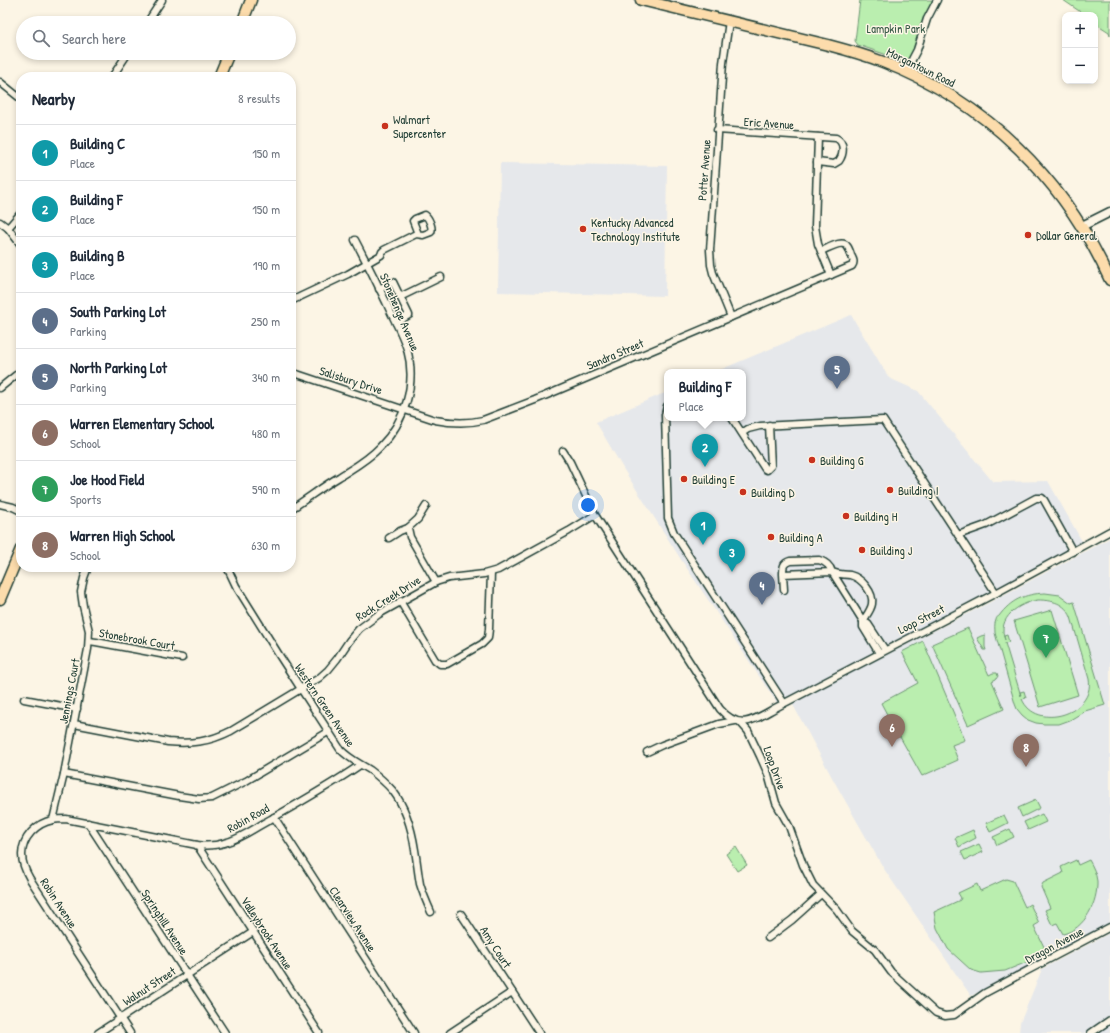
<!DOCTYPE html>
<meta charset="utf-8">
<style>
body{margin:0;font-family:"Patrick Hand",sans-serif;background:#f6f6f7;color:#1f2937}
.controls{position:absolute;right:12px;top:12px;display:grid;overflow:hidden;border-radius:8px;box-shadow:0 2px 6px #0003}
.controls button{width:36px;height:36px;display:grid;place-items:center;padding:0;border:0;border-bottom:1px solid #e0e1e3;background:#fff;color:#1f2937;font:20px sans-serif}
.you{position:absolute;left:588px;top:505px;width:14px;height:14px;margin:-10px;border:3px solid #fff;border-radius:50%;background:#1a73e8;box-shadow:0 0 0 6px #1a73e833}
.badge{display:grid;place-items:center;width:26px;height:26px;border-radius:50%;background:#ea580c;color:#fff;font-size:13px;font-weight:700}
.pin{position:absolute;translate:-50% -33px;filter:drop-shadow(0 1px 2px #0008)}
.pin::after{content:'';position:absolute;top:21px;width:14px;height:12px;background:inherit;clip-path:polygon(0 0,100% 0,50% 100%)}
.popup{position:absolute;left:664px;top:369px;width:82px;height:52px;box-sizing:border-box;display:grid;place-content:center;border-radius:8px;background:#fff;filter:drop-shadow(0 1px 3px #0005);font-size:13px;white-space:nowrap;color:#747a83}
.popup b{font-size:15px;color:#1f2937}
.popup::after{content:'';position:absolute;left:50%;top:100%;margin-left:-8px;border:8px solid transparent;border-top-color:#fff}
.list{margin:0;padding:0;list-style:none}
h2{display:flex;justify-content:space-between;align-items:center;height:52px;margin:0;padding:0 16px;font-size:17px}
h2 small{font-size:13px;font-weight:400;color:#747a83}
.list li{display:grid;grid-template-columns:26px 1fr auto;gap:12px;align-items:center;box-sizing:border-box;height:56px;padding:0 16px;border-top:1px solid #e0e1e3}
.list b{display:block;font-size:15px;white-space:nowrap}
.list p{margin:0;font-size:13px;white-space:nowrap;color:#747a83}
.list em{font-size:13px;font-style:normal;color:#747a83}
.icon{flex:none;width:22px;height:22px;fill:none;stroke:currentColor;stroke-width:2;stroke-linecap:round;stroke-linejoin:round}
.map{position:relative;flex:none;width:1110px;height:1033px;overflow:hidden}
.search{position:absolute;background:#fff;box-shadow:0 2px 6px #0003;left:16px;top:16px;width:280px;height:44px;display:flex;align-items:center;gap:10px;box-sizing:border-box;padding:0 14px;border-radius:22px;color:#747a83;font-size:15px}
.panel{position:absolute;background:#fff;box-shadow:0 2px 6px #0003;left:16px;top:72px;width:280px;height:500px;border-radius:16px}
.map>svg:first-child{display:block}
</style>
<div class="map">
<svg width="1110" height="1033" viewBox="0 0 1110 1033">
<rect width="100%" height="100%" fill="#fcf5e5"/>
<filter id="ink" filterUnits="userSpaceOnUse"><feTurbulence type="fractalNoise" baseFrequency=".025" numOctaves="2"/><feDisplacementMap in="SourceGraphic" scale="8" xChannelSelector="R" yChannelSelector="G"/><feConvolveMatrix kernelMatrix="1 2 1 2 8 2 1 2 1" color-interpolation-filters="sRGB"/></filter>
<g filter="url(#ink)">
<g fill="#e6e8eb">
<polygon points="500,163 667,166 665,296 498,292"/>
<polygon points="851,315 889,378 918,391 993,482 1048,481 1084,545 779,706 682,561 624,470 596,422 667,392 667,418 743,418 743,372 715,372"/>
<polygon points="1110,538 1110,923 971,996 884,869 834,781 792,703 989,603"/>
<polygon points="1110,933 1110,1033 1019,1033 1020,1023 1042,969"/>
</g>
<g fill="#baeeaf" stroke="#6c9672" fill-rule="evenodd">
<polygon points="860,0 941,0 933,10 925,31 914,67 893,57 858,45 855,41"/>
<polygon points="1063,0 1110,0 1110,35 1109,32 1095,23 1095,15 1085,15"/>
<path d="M1045,593l15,2 11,8 3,-1 31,103 -20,6 -15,9 -11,4h-15l-8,-1 -8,-3 -6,-5 -5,-6 -2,-5 -20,-71c0,-4 -1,-9 1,-13 1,-4 1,-2 3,-4 12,-16 25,-22 46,-23zM1038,600c14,0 27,3 33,17l18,62c6,35 -53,53 -67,20l4,-1 -2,-7 -4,1 1,4 -16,-53 4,-1 -2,-7 -3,1 1,4c-9,-22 14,-37 33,-40z"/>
<polygon points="1052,610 1078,695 1040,707 1014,621"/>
<polygon points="968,628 989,675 993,673 997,673 998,676 996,679 992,681 1004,709 968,725 932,644"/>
<polygon points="985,635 985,647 986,650 984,650 983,648 977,638 981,636"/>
<polygon points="923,641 965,740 952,745 958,760 922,776 900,737 899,737 881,703 918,683 902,652"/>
<polygon points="1036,800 1040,808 1022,817 1018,808"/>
<polygon points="1042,814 1046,822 1028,830 1024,822"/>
<polygon points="1004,815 1008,823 990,832 986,823"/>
<polygon points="1010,829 1014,837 997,845 993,837"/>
<polygon points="973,830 976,838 959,847 955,838"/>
<polygon points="979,844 983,852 965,860 961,852"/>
<polygon points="736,847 747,865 737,871 726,854"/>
<path d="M1076,860l2,5 11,-5c4,7 7,13 8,21 1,21 -12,48 -34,53l-6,-11 -5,2 -7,-15 5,-2 -9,-21 2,-4 20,-10 -2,-6z"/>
<polygon points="1006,879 1013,881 1025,907 1030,904 1039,923 1034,926 1046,951 1037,958 1005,971 981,973 971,970 948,949 937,928 934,912 960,900 961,898 958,893 977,884 980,891"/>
</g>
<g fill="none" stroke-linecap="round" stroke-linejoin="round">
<g stroke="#1f3d34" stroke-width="9">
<g id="minor">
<polyline points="729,21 723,63 710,250 711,265 713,273 731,317"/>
<polyline points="147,23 162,0"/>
<polyline points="906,71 917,50 927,19 937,0"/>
<polyline points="112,77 128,53"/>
<polyline points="0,82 21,99"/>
<path d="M717,130l119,8c9,4 8,16 3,23l-5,3 -17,-2"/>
<polyline points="818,137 815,226 818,244 831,275"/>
<polyline points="0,222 8,228 21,245"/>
<polyline points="8,228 21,213"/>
<polyline points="379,289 393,282 409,315 396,323"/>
<polyline points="400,297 441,277"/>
<path d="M291,301l57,-27 33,-19 1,-3 2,-2 32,-16 7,1 8,-3c2,-4 -2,-14 -6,-17l-10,4 -2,2 5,13"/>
<path d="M291,372l144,48c16,3 32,4 48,0l52,-20 317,-134c3,-4 1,-7 -1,-11 -1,-3 -2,-7 -4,-9 -5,-7 -20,3 -26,5"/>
<polyline points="0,388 16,375"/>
<polyline points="667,406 665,415 668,518 674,533 784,703"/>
<polyline points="732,418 765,469 767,470 771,466 769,425"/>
<polyline points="742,433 748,429 760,426 883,420 996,593"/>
<path d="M563,451l7,11 25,53 125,194c21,24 36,9 59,-3l217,-113 114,-62"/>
<polyline points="0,504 13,507 21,511"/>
<polyline points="426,506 418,519 408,528 410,537 436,582"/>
<path d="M291,509c16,-10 31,-22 48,-32 14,-9 29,-17 41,-30 25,-25 37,-63 27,-98 -5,-16 -14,-31 -21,-47 -10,-21 -20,-41 -31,-62"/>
<polyline points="958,535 986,525 1036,498 1042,498 1044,500 1073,552"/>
<polyline points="389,538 400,531 408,528"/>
<path d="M227,567l9,19 43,69 61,94c9,10 19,14 30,21 8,6 16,13 23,21 13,17 19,39 22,59 2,12 3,23 5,34 3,10 7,19 11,28"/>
<path d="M783,574c0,-7 0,-11 7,-13l29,-1c7,2 11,5 13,12 7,3 11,2 18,3 12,3 24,18 22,29 -1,6 -6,12 -9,17l-31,-49 -49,2 1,16"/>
<polyline points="400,601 435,660 440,664 447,664 482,644 488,638 489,629 491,573"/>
<polyline points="89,641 96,642 182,658"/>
<polyline points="879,653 863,627 863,621 868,624 885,650"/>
<polyline points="24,699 77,709"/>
<polyline points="740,722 748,731 760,756 768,774 776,803 789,826 803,865 813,885 837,910 852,931 875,950 891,972 936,1013 945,1016 954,1015 985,993 1110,927"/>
<path d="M74,724l94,18c24,2 41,0 63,-11l88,-53 9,-8 9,-11 12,-18 10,-12 20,-15 57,-32 13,-4 35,-4 14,-4 71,-39 26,-16"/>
<polyline points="647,752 662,745 719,724 735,721"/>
<polyline points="64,774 179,796 199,799 212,798 246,781 328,732"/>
<polyline points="274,817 414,1033"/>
<polyline points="53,820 64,774 88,649 89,631 83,606 81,592 84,578 88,567"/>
<polyline points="88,823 225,1033"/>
<polyline points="197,845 319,1033"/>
<polyline points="461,914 539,1033"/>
<polyline points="768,938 792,920 821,894"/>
<polyline points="98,1033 253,932"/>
<path d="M130,1033l-100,-154c-4,-7 -8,-15 -8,-24 0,-17 14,-32 31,-35 4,-1 9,-1 13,-1l131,26c9,1 18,1 27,-2 17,-4 32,-16 47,-24 30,-17 61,-35 89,-54"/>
<polyline points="450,1033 512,992"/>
<polyline points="1091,1033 1110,1020"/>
</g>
</g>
<g stroke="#1f3d34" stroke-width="11">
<polyline id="tertiary" points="1082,226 1110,212"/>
</g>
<g stroke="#1f3d34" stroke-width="13">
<g id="primary">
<path d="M641,0l187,45c19,5 37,10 55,17 104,40 181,117 227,218"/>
<polyline points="242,23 251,0"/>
<polyline points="219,77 229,53"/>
<polyline points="0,599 21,549"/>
</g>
</g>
<use href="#minor" stroke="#fcf5e5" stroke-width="6"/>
<use href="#tertiary" stroke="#fcf5e5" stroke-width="8"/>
<use href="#primary" stroke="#fcdcac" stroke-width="10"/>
</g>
</g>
<g fill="#c8321e" stroke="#fcf5e5" stroke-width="1.5">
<circle cx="385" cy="126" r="4"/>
<circle cx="583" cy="229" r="4"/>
<circle cx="1028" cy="235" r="4"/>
<circle cx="812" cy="460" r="4"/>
<circle cx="684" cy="479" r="4"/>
<circle cx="890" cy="490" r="4"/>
<circle cx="743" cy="492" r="4"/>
<circle cx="846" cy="516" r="4"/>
<circle cx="771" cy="537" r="4"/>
<circle cx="862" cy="550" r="4"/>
</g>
<g text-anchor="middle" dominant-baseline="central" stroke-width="3" stroke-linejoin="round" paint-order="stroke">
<g font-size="12" fill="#365846" stroke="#fcf5e5">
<text x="896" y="28">Lampkin Park</text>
</g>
<g font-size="12" fill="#1f3d34" stroke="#fcf5e5">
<text transform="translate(921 67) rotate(26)">Morgantown Road</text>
<text transform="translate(769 123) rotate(4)">Eric Avenue</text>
<text transform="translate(704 170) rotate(-86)">Potter Avenue</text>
<text transform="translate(400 312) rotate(67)">Stonehenge Avenue</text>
<text transform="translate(615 354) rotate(-23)">Sandra Street</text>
<text transform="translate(351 380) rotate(18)">Salisbury Drive</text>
<text transform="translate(388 598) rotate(-32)">Rock Creek Drive</text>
<text transform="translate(921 619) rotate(-27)">Loop Street</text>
<text transform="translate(137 639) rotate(10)">Stonebrook Court</text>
<text transform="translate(69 691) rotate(-79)">Jennings Court</text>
<text transform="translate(325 705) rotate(56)">Western Green Avenue</text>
<text transform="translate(775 768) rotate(70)">Loop Drive</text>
<text transform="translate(248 818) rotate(-29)">Robin Road</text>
<text transform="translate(59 903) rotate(57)">Robin Avenue</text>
<text transform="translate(353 919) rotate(57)">Clearview Avenue</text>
<text transform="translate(165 922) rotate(57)">Springhill Avenue</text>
<text transform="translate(267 933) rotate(57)">Valleybrook Avenue</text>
<text transform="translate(1054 945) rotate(-28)">Dragon Avenue</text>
<text transform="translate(496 947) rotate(57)">Amy Court</text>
<text transform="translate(149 986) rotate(-33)">Walnut Street</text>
</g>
<g font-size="12" fill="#1f3d34" stroke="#fcf5e5" text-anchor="start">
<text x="393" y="119">Walmart<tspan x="393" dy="14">Supercenter</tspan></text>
<text x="591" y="222">Kentucky Advanced<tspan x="591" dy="14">Technology Institute</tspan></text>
<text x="1036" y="235">Dollar General</text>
<text x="820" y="460">Building G</text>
<text x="692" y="479">Building E</text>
<text x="898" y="490">Building I</text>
<text x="751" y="492">Building D</text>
<text x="854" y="516">Building H</text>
<text x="779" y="537">Building A</text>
<text x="870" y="550">Building J</text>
</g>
</g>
</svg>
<div class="controls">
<button>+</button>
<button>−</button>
</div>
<div class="you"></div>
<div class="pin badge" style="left:703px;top:545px;background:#0f9aa8">1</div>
<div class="pin badge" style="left:705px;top:467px;background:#0f9aa8">2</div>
<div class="popup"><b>Building F</b>Place</div>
<div class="pin badge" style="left:732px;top:572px;background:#0f9aa8">3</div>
<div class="pin badge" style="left:762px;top:605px;background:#5c6f8a">4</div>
<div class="pin badge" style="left:837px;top:389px;background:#5c6f8a">5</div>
<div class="pin badge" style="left:892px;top:747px;background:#8d6e63">6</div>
<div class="pin badge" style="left:1046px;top:658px;background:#2e9e5b">7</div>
<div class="pin badge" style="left:1026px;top:767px;background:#8d6e63">8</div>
<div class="search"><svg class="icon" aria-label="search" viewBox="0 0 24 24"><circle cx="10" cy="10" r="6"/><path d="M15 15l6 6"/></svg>Search here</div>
<section class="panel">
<h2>Nearby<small>8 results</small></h2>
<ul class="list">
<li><span class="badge" style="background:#0f9aa8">1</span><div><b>Building C</b><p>Place</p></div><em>150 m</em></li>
<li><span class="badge" style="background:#0f9aa8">2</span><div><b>Building F</b><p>Place</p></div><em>150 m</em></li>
<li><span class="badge" style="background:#0f9aa8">3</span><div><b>Building B</b><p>Place</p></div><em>190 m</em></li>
<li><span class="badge" style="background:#5c6f8a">4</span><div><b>South Parking Lot</b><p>Parking</p></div><em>250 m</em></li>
<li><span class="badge" style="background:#5c6f8a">5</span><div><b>North Parking Lot</b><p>Parking</p></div><em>340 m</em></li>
<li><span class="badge" style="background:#8d6e63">6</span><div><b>Warren Elementary School</b><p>School</p></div><em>480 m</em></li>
<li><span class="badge" style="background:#2e9e5b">7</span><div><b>Joe Hood Field</b><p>Sports</p></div><em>590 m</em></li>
<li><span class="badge" style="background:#8d6e63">8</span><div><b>Warren High School</b><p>School</p></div><em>630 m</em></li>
</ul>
</section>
</div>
